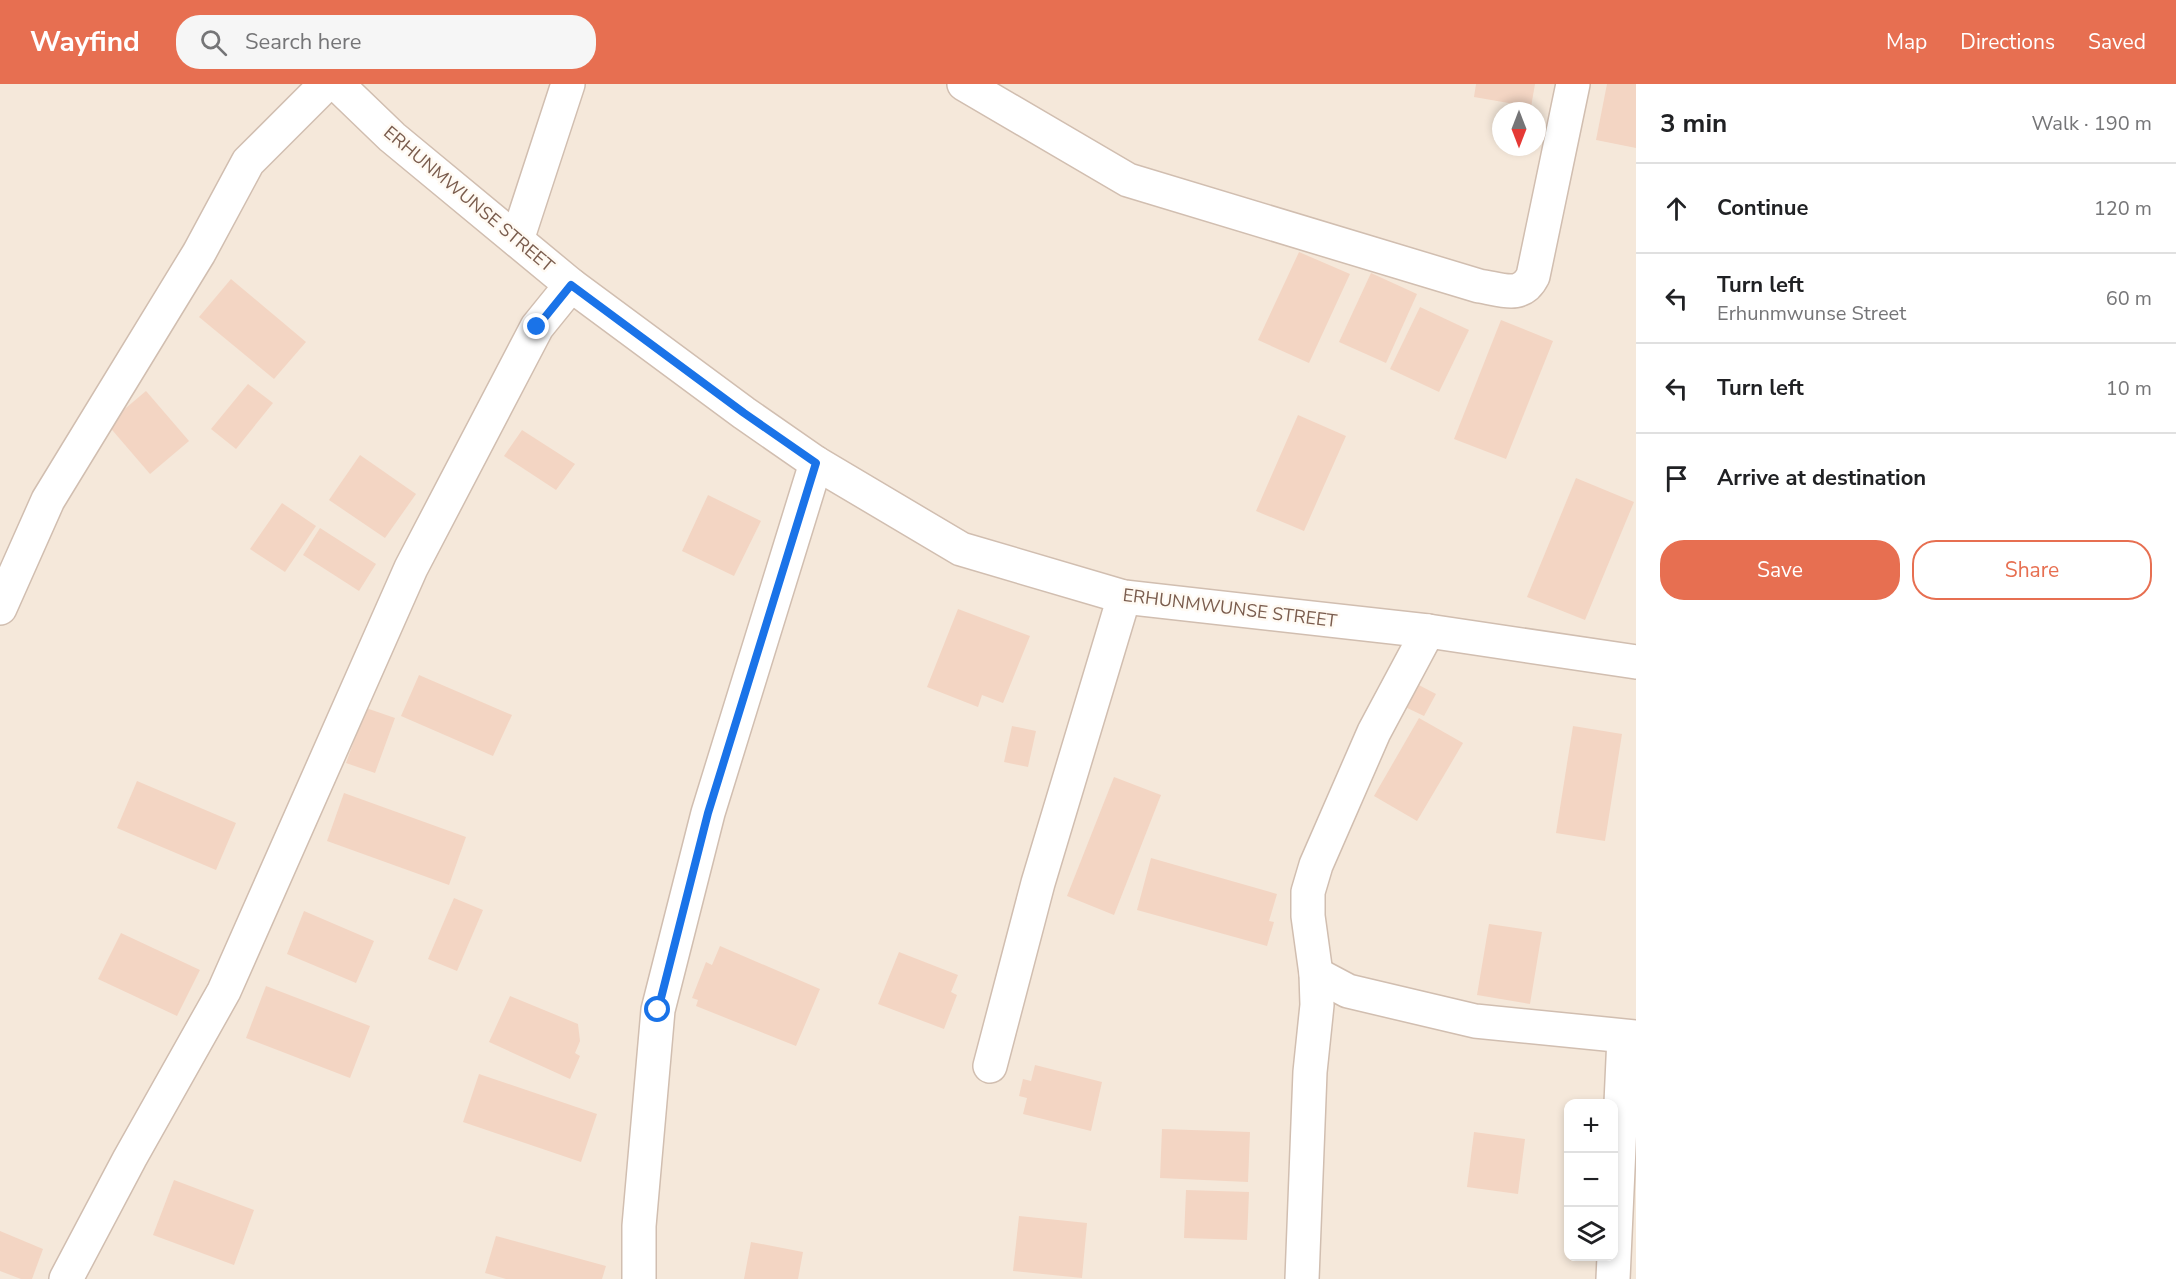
<!DOCTYPE html>
<meta charset="utf-8">
<style>
body{margin:0;font-family:"Nunito Sans",sans-serif;background:#f6f6f6;color:#202124}
.controls{position:absolute;right:18px;bottom:18px;display:grid;overflow:hidden;border-radius:12px;box-shadow:0 3px 9px #0003}
.controls button{width:54px;height:54px;display:grid;place-items:center;padding:0;border:0;border-bottom:2px solid #e0e0e0;background:#fff;color:#202124;font:30px sans-serif}
.compass{position:absolute;left:1492px;top:18px;width:54px;height:54px;border-radius:50%;background:#fff;box-shadow:0 3px 9px #0003;rotate:180deg}
.stop{position:absolute;width:18px;height:18px;margin:-14px;border:4px solid #1a73e8;border-radius:50%;background:#fff}
.stop.end{background:#1a73e8;border-color:#fff;box-shadow:0 2px 6px #0008}
.list{margin:0;padding:0;list-style:none}
h2{display:flex;justify-content:space-between;align-items:center;height:78px;margin:0;padding:0 24px;font-size:26px}
h2 small{font-size:20px;font-weight:400;color:#757577}
.list li{display:grid;grid-template-columns:39px 1fr auto;gap:18px;align-items:center;box-sizing:border-box;height:90px;padding:0 24px;border-top:2px solid #e0e0e0}
.list b{display:block;font-size:22px;white-space:nowrap}
.list p{margin:0;font-size:20px;white-space:nowrap;color:#757577}
.list em{font-size:20px;font-style:normal;color:#757577}
.actions{display:flex;gap:12px;padding:18px 24px}
.actions a{flex:1;padding:14px 0;border:2px solid #e76f51;border-radius:24px;text-align:center;font-size:21px;color:#e76f51}
.actions .main{background:#e76f51;color:#fff}
.icon{flex:none;width:33px;height:33px;fill:none;stroke:currentColor;stroke-width:2;stroke-linecap:round;stroke-linejoin:round}
.map{position:relative;flex:none;width:1636px;height:1195px;overflow:hidden}
header{display:flex;align-items:center;gap:36px;box-sizing:border-box;height:84px;padding:0 30px;background:#e76f51;color:#fff}
header strong{font-size:28px}
nav{display:flex;gap:33px;margin-inline-start:auto;font-size:21px}
.search{width:420px;height:54px;background:#f6f6f6;display:flex;align-items:center;gap:15px;box-sizing:border-box;padding:0 21px;border-radius:24px;color:#757577;font-size:22px}
main{display:flex}
aside{flex:1;background:#fff}
.map>svg:first-child{display:block}
</style>
<header>
<strong>Wayfind</strong>
<div class="search"><svg class="icon" aria-label="search" viewBox="0 0 24 24"><circle cx="10" cy="10" r="6"/><path d="M15 15l6 6"/></svg>Search here</div>
<nav><a>Map</a><a>Directions</a><a>Saved</a></nav>
</header>
<main>
<div class="map">
<svg width="1636" height="1195" viewBox="0 0 1636 1195">
<rect width="100%" height="100%" fill="#fdf6ec"/>
<path fill="#f5e8da" fill-rule="evenodd" d="M0,0h1636v1195h-1636zM1501,27h36v36h-36zM1568,1020h46v152h-46z"/>
<g fill="#f3d5c3">
<polygon points="1476,0 1535,0 1531,23 1474,13"/>
<polygon points="1607,0 1636,0 1636,64 1596,56"/>
<polygon points="1299,168 1350,190 1309,279 1258,256"/>
<polygon points="1371,189 1417,210 1386,279 1339,258"/>
<polygon points="231,195 306,258 274,295 199,233"/>
<polygon points="1420,223 1469,246 1439,308 1390,285"/>
<polygon points="1501,236 1553,257 1506,375 1454,355"/>
<polygon points="248,300 273,319 236,365 211,345"/>
<polygon points="146,307 189,357 150,390 107,340"/>
<polygon points="1298,331 1346,352 1304,447 1256,427"/>
<polygon points="522,346 575,380 556,406 504,372"/>
<polygon points="360,371 416,410 385,454 329,416"/>
<polygon points="1576,394 1634,418 1585,536 1527,513"/>
<polygon points="708,411 761,437 734,492 682,467"/>
<polygon points="282,419 316,442 285,488 250,465"/>
<polygon points="320,444 376,480 359,507 303,471"/>
<polygon points="958,525 1030,552 1003,619 982,611 978,623 927,603"/>
<polygon points="419,591 512,631 493,672 401,632"/>
<polygon points="1413,598 1436,610 1424,632 1401,621"/>
<polygon points="366,624 395,634 375,689 346,679"/>
<polygon points="1419,634 1463,659 1417,737 1374,712"/>
<polygon points="1012,642 1036,647 1028,683 1004,678"/>
<polygon points="1573,642 1622,650 1605,757 1556,749"/>
<polygon points="1114,693 1161,711 1114,831 1067,812"/>
<polygon points="137,697 236,739 216,786 117,744"/>
<polygon points="344,709 466,753 449,801 327,757"/>
<polygon points="1151,774 1277,810 1269,837 1274,838 1267,862 1137,826"/>
<polygon points="454,814 483,826 457,887 428,875"/>
<polygon points="304,827 374,857 356,899 287,870"/>
<polygon points="1489,840 1542,848 1530,920 1477,911"/>
<polygon points="121,849 200,886 177,932 98,895"/>
<polygon points="720,862 820,905 796,962 696,922 698,916 692,914 706,878 712,881"/>
<polygon points="899,868 958,891 951,908 957,911 944,945 878,920"/>
<polygon points="266,902 370,942 350,994 246,954"/>
<polygon points="510,912 578,940 580,957 575,969 580,972 570,995 489,958"/>
<polygon points="1035,981 1102,998 1091,1047 1023,1030 1027,1014 1019,1012 1023,995 1031,997"/>
<polygon points="479,990 597,1030 581,1078 463,1038"/>
<polygon points="1162,1045 1250,1048 1248,1098 1160,1094"/>
<polygon points="1474,1048 1525,1055 1518,1110 1467,1103"/>
<polygon points="174,1096 254,1126 234,1181 153,1151"/>
<polygon points="1186,1106 1249,1108 1247,1156 1184,1154"/>
<polygon points="1019,1132 1087,1139 1082,1194 1013,1187"/>
<polygon points="0,1147 43,1165 32,1195 21,1195 0,1187"/>
<polygon points="496,1152 606,1182 602,1195 506,1195 485,1189"/>
<polygon points="751,1158 803,1168 798,1195 744,1195"/>
</g>
<g fill="none" stroke-linecap="round" stroke-linejoin="round">
<g stroke="#d1beb0" stroke-width="36">
<g id="minor">
<polyline points="337,0 392,53 571,201 744,329 816,379 961,465 1124,513 1428,547 1636,578"/>
<path d="M964,0l164,96 351,106c22,3 42,14 54,-10l40,-192"/>
<polyline points="517,156 568,0"/>
<polyline points="0,524 48,416 199,169 248,78 326,0"/>
<polyline points="1316,890 1348,907 1475,937 1636,953"/>
<polyline points="990,982 1038,799 1124,513"/>
<polyline points="66,1195 130,1074 224,907 411,484 537,243 571,201"/>
<polyline points="639,1195 639,1142 658,926 708,729 816,379"/>
<polyline points="1302,1195 1310,988 1317,921 1316,890 1308,832 1308,808 1316,781 1374,648 1428,547"/>
<polyline points="1613,1195 1624,953"/>
</g>
</g>
<use href="#minor" stroke="#fff" stroke-width="33"/>
</g>
<g fill="none" stroke-linecap="round" stroke-linejoin="round">
<polyline stroke="#1a73e8" stroke-width="8" points="537,243 571,201 744,329 816,379 708,729 658,926"/>
</g>
<g text-anchor="middle" dominant-baseline="central" stroke-width="5" stroke-linejoin="round" paint-order="stroke">
<g font-size="18" fill="#7a5c4d" stroke="#fffaf3">
<text transform="translate(469 115) rotate(40)">ERHUNMWUNSE STREET</text>
<text transform="translate(1230 524) rotate(7)">ERHUNMWUNSE STREET</text>
</g>
</g>
</svg>
<div class="controls">
<button>+</button>
<button>−</button>
<button><svg class="icon" aria-label="layers" viewBox="0 0 24 24"><path d="M12 4l9 5-9 5-9-5zM3 14l9 5 9-5"/></svg></button>
</div>
<svg class="compass" viewBox="-18 -18 36 36"><path d="M0-13l5 13h-10z" fill="#e53935"/><path d="M0 13l5-13h-10z" fill="#757577"/></svg>
<div class="stop" style="left:658px;top:926px"></div>
<div class="stop end" style="left:537px;top:243px"></div>
</div>
<aside>
<h2>3 min<small>Walk · 190 m</small></h2>
<ul class="list">
<li><svg class="icon" aria-label="ahead" viewBox="0 0 24 24"><path d="M12 20V5M6 11l6-6 6 6"/></svg><div><b>Continue</b></div><em>120 m</em></li>
<li><svg class="icon" aria-label="left" viewBox="0 0 24 24"><path d="M17 20v-9H6M10 6l-5 5 5 5"/></svg><div><b>Turn left</b><p>Erhunmwunse Street</p></div><em>60 m</em></li>
<li><svg class="icon" aria-label="left" viewBox="0 0 24 24"><path d="M17 20v-9H6M10 6l-5 5 5 5"/></svg><div><b>Turn left</b></div><em>10 m</em></li>
<li><svg class="icon" aria-label="arrive" viewBox="0 0 24 24"><path d="M6 21V4h12l-3 4 3 4H6"/></svg><div><b>Arrive at destination</b></div></li>
</ul>
<div class="actions"><a class="main">Save</a><a>Share</a></div>
</aside>
</main>
